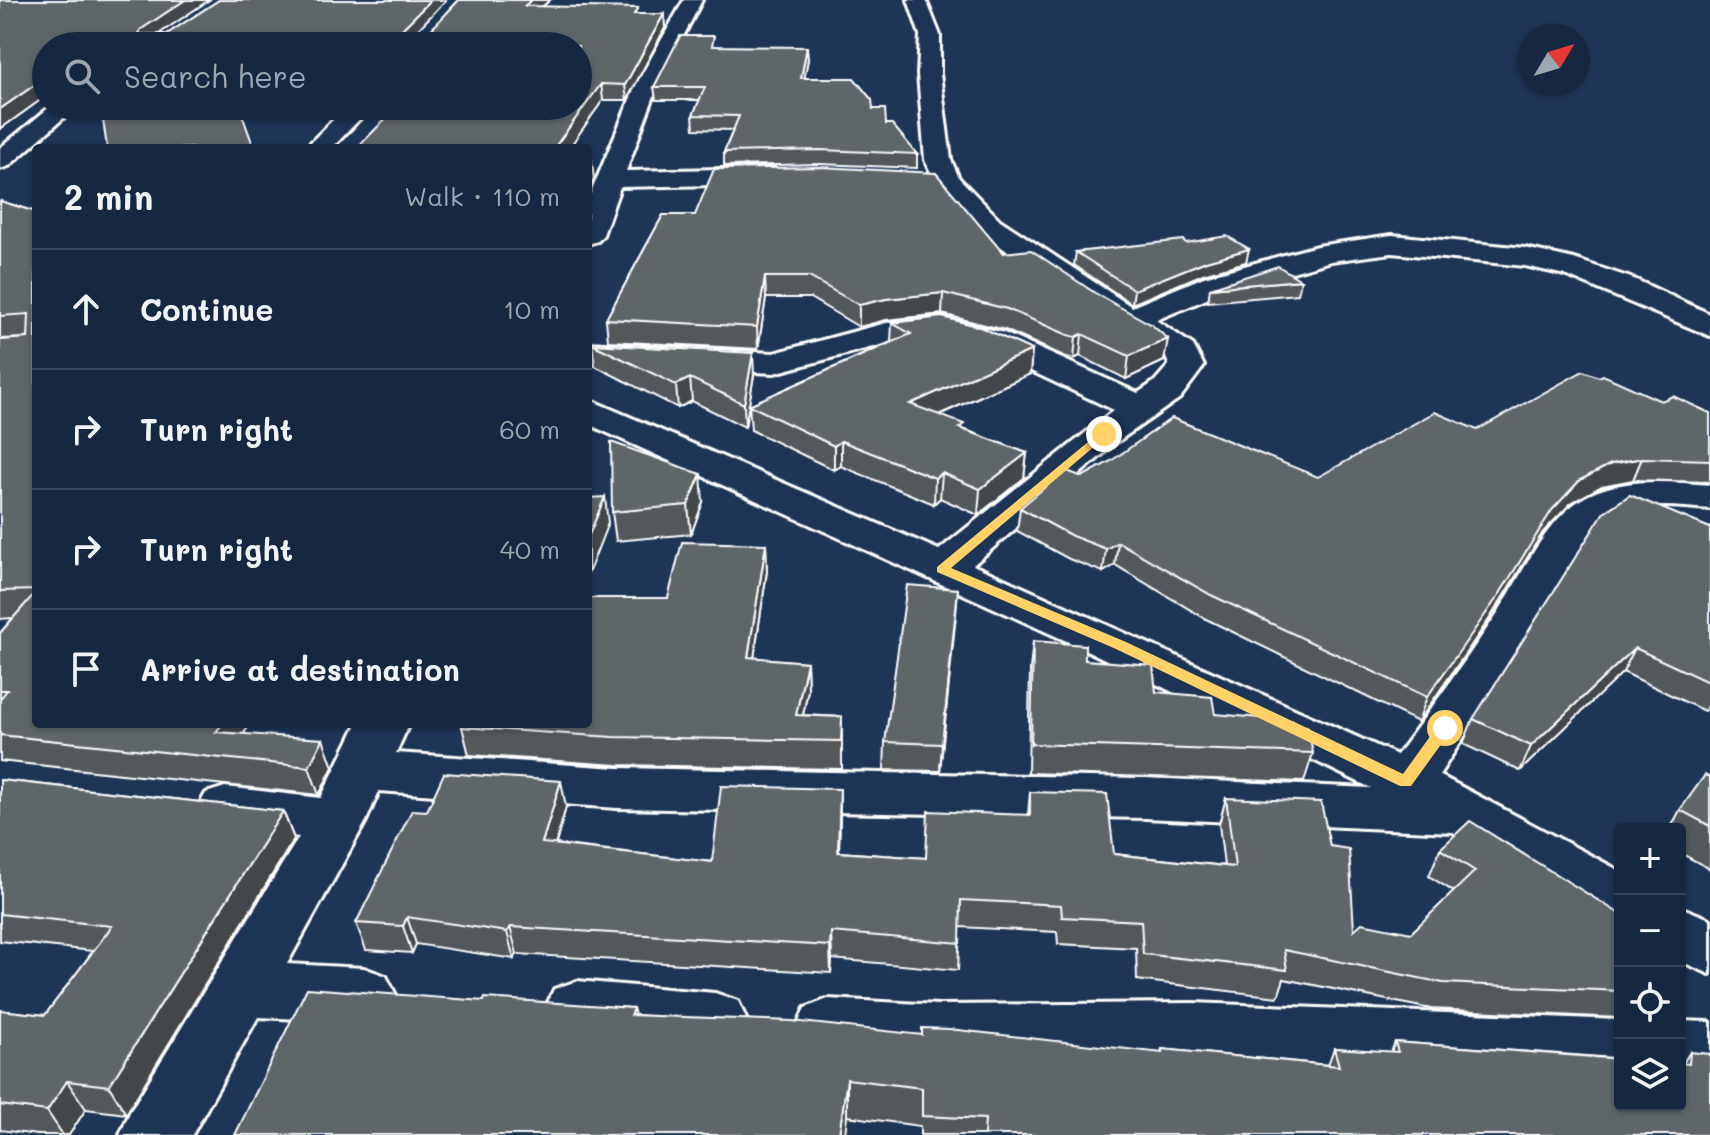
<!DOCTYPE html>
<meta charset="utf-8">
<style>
body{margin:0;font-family:Mali,sans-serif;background:#1f3048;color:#f1f3f6}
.controls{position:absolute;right:24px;bottom:24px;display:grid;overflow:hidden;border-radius:8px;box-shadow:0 2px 6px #0004}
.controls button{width:72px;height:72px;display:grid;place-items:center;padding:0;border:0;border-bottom:2px solid #35445a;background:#162841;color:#f1f3f6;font:40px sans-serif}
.compass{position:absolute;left:1518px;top:24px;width:72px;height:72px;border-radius:50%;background:#162841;box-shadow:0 2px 6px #0004;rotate:52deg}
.stop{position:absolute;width:24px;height:24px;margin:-18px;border:6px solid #ffd166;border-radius:50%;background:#fff}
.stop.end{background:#ffd166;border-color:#fff;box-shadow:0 2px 8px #0008}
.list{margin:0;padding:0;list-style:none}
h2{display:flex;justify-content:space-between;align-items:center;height:104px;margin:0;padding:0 32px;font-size:34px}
h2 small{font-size:26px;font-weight:400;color:#9ea6b1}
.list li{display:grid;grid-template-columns:52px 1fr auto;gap:24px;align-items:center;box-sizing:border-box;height:120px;padding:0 32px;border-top:2px solid #35445a}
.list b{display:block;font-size:30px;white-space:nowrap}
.list em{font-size:26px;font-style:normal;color:#9ea6b1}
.icon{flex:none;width:44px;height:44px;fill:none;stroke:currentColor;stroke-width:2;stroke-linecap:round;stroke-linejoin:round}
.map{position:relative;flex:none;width:1710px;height:1135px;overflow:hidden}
.search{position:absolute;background:#162841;box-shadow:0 2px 6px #0004;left:32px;top:32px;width:560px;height:88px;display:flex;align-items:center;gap:20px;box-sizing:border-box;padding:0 28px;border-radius:44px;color:#9ea6b1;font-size:30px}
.panel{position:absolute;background:#162841;box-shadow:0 2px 6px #0004;left:32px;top:144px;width:560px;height:584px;border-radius:8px}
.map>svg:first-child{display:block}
</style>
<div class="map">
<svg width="1710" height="1135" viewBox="0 0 1710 1135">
<rect width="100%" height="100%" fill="#1d3557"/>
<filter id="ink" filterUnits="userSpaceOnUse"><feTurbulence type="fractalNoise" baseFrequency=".0125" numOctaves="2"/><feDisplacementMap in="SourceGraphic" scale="16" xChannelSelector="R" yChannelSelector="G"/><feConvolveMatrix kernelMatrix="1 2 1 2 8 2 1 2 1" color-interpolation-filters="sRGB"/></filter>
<g filter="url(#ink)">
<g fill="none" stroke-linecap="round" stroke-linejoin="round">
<g stroke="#fff" stroke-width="6">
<g id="minor">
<polygon points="684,0 702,0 658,85 626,171 769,168 778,170 782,176 778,182 769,184 620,187 603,235 598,241 588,244 588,200 636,85"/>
<path d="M908,0h18l14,35v39l11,86 8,18 41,42 132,87 72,-30 113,-31 75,-11 133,13 49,11 60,20 76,35v22l-145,-61 -40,-9 -133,-13 -61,8 -105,30 -70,29 37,25 11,21 -24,32 -63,44 -144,123 424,190c33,-44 65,-89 96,-135 28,-40 50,-102 96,-125 37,-18 81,-13 121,-10v24c-46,-3 -81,-11 -118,24l-57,95 -96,147 181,96v52l-21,-7 -146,-84 -308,-14 -528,-10 -238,-17 -13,30 -79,143 77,4 22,8 10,19 -10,19 -22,8 -106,-5 -66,118h-72l10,-23 169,-275 -74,-10 -19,-6 -8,-14 8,-14 19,-6 96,11 36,-74h52l-13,29 221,15 528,10 226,10 -289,-140 -494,-224v-25l351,151 175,-140 -134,-63 -39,-10 -53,6 -114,30 -186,-10v-20l186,10 112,-30 55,-6 63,16 134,60 16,-11 15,-17 -3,-8 -16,-13 -56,-32 -114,-80 -42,-45 -13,-27 -7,-86 2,-39z"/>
<polygon points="51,106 77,106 9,166 0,169 0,148"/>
<polygon points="347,106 372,106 332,148 305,148"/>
<polygon points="1680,907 1710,919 1710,974 1680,961"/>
<polygon points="577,981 715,993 738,1001 747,1021 738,1041 715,1049 577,1037 554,1029 545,1009 554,989"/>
<polygon points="828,999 939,1005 1193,1003 1620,1020 1620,1078 1193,1061 939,1063 828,1057 805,1048 796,1028 805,1008"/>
<polygon points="1680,1021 1710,1022 1710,1082 1680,1081"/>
</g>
</g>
<use href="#minor" fill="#1d3557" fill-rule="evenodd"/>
</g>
<g fill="#52585c" stroke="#fff" stroke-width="2">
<polygon points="0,0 209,0 158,34 167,34 219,0 446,0 413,34 427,34 459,0 550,0 542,7 638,14 664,14 665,28 627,100 603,100 569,148 357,148 578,46 46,46 46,96 0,129"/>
<polygon points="715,46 808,59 804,78 873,109 886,124 917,154 917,168 820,164 724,166 724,152 733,130 694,129 693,115 700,100 656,100 654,87"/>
<polygon points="0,201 36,212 36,724 244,734 333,767 319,795 0,761 0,633 13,618 0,619 0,340 28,338 0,339"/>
<polygon points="663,215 1003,253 1164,361 1126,379 1080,356 1074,359 1066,357 1005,330 942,314 886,320 859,327 810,298 766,298 758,349 608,341 606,319"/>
<polygon points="1186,243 1246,262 1203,274 1132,304 1074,265 1076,252"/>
<polygon points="1301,280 1298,294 1208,302 1210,288"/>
<polygon points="892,323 1032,350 1030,374 939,415 963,429 1027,453 1024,478 978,515 940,498 934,504 841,466 834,470 751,430 749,405 891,342"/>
<polygon points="592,344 754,375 745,427 692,401 678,408 595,366"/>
<polygon points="1661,401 1710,413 1710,482 1633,480 1602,486 1571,503 1543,532 1490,618 1418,722 1206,619 1115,565 1103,572 1069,559 1017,531 1020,508 1082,477 1318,477 1477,430"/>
<polygon points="703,502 691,534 616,541 612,512"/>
<polygon points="1710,528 1710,704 1704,711 1623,672 1520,771 1463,744 1473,719"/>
<polygon points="766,544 767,571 754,658 807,662 808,690 803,715 842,717 842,769 617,765 469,755 462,727 668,598"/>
<polygon points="958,589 940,771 884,770 885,742"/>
<polygon points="1033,641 1085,660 1156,692 1313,753 1304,782 1028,773 1030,669"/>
<polygon points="1710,777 1710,869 1680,853 1680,829 1670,829 1680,810"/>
<polygon points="0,780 283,811 294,839 126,1114 86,1109 69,1135 37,1135 0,1130 0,1010 45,1015 93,951 0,941"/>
<polygon points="1030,792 1114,854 1224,866 1219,824 1226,798 1330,846 1354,930 1411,933 1454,892 1429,876 1440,849 1620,914 1620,1018 1431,1009 1284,979 1278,997 1137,980 1136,948 1058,944 1057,932 960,927 958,970 832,959 831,973 517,954 514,959 416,944 412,953 366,950 356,923 427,811 566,807 556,844 712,862 840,815 839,852 926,858 1028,815"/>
<polygon points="484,1001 633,1008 635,1015 922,1035 1161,1053 1162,1049 1328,1065 1334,1048 1391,1052 1395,1042 1683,1063 1690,1052 1710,1135 920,1135 920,1126 847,1116"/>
</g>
<g fill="#42474b" stroke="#fff" stroke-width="2">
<polygon points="185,0 209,0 144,44 139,34 140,30"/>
<polygon points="431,0 446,0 404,44 403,46 401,30"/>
<polygon points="532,0 550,0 526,20 524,6"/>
<polygon points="664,14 665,28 627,100 625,85"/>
<polygon points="807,47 808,59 802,91 801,78"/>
<polygon points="46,77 46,96 0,129 0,109"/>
<polygon points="601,84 603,100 569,148 554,148"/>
<polygon points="591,155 594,179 588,193 588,162"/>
<polygon points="1249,249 1246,262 1203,274 1132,304 1134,290 1206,261"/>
<polygon points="765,277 766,298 758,349 757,327"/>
<polygon points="943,293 942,314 886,320 859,327 859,305 886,299"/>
<polygon points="1082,334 1080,356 1074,359 1076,337"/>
<polygon points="1168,339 1164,361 1126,379 1129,356"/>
<polygon points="1032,350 1030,374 909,428 910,404"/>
<polygon points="753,353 754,375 745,427 744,404"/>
<polygon points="690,378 692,401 678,408 676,385"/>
<polygon points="841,441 841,466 834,470 834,446"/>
<polygon points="1027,453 1024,478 978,515 980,489"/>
<polygon points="1642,458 1633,480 1602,486 1571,503 1543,532 1490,618 1418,722 1427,697 1552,510 1580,480 1611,464"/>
<polygon points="942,473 940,498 934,504 935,478"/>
<polygon points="701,474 703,502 691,534 688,505"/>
<polygon points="605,497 608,523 588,574 588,537"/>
<polygon points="1118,542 1115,565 1103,572 1106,549"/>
<polygon points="766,544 767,571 750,685 748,657"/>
<polygon points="958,589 956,615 940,771 942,744"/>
<polygon points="1635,648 1623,672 1520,771 1531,746"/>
<polygon points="807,662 808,690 798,740 796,715"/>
<polygon points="222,724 250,724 228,758 216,732"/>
<polygon points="323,739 333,767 319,795 309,767"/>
<polygon points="561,781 566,807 548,870 542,843"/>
<polygon points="840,789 840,815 838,879 838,852"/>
<polygon points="283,811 294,839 126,1114 109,1086"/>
<polygon points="407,917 416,944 412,953 403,926"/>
<polygon points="510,927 517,954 514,959 507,932"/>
<polygon points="831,932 832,959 831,973 830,946"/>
<polygon points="847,1079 847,1116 845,1135 839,1135"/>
<polygon points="67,1081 86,1109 69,1135 63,1135 47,1111"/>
</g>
<g fill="#5f666b" stroke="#fff" stroke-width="2">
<polygon points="0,0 185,0 140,30 139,34 167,34 219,0 431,0 401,30 401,34 427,34 459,0 532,0 524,6 638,8 634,14 664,14 625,85 601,84 554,148 443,148 446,145 439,148 357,148 398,106 578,106 578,46 94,46 94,45 92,46 46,46 46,77 0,109"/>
<polygon points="680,36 714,36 712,46 807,47 801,78 854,78 872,100 873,109 885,109 886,124 892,124 917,154 820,150 724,152 739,116 693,115 705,87 654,87"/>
<polygon points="101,106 239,106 254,148 107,148"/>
<polygon points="820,167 936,173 1003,253 1031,250 1095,293 1152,325 1168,339 1129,356 1082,334 1076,337 1068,335 1007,309 943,293 886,299 859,305 809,277 765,277 757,327 606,319 663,215 695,215 714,169"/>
<polygon points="0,201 36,212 36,590 0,591 0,340 28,338 29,314 0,316"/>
<polygon points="1227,236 1249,249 1206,261 1134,290 1076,252 1183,240 1186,243"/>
<polygon points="1278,266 1301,280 1210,288"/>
<polygon points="942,317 980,327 1032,350 910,404 964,424 959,428 1027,453 980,489 942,473 935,478 841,441 834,446 749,405 911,334 892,323"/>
<polygon points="592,344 753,353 744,404 690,378 676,385"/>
<polygon points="1583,371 1599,377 1603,375 1661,401 1673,396 1710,413 1710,460 1642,458 1611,464 1580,480 1552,510 1499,595 1427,697 1211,595 1118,542 1106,549 1072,536 1020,508 1065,470 1082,477 1111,461 1172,418 1318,477 1435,412 1477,430"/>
<polygon points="611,442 701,474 688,505 612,512"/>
<polygon points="1630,495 1710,528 1710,683 1635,648 1531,746 1473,719 1604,512"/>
<polygon points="605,497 588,537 588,498"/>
<polygon points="682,542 766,544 748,657 807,662 796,715 842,717 841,741 613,737 462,727 463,724 588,724 588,598 668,598"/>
<polygon points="907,585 958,589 942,744 885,742"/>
<polygon points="36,592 36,724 222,724 216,732 323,739 309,767 0,735 0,699 7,690 0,690 0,633"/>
<polygon points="1033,641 1085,645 1085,660 1153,665 1156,692 1212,697 1215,714 1294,721 1308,728 1313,753 1031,744"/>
<polygon points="444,773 561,781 542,843 712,862 721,786 840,789 838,852 926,858 928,811 1030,815 1030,792 1107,794 1114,854 1235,867 1226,798 1321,802 1330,846 1349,849 1354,930 1362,923 1411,933 1475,871 1440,849 1470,821 1620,914 1620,991 1443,983 1284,950 1287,970 1143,954 1141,921 1062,917 1061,905 961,900 960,943 831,932 830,946 510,927 507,932 407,917 403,926 356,923 412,810 427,811"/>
<polygon points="1705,775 1710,777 1710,826 1680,810"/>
<polygon points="0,780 283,811 109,1086 67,1081 47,1111 0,1105 0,1010 45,1015 112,926 0,914"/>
<polygon points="307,988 484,1001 485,998 633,1008 631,1015 792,1021 922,1035 922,1028 949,1029 1162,1053 1162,1049 1339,1066 1334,1048 1398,1052 1395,1042 1620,1059 1620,1105 1680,1105 1680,1063 1689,1064 1690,1052 1710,1054 1710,1135 984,1135 985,1119 922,1116 922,1088 847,1079 839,1135 235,1135"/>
</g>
</g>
<polygon fill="#ffd166" points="1100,432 1109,434 951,568 1126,642 1403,774 1439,724 1450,724 1450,732 1411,786 1400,786 1116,649 937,572 937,567"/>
</svg>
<div class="controls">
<button>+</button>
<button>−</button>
<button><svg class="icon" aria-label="locate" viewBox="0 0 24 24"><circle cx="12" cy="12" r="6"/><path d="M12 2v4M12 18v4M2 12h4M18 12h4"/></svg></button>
<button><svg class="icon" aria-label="layers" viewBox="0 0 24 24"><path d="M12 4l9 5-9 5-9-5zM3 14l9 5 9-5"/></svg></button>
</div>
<svg class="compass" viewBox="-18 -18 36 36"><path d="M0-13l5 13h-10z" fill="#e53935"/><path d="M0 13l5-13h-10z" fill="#9ea6b1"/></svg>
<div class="stop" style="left:1445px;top:728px"></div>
<div class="stop end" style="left:1104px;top:434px"></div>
<div class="search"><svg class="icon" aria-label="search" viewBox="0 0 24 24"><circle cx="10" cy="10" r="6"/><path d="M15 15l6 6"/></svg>Search here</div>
<section class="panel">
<h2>2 min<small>Walk · 110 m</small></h2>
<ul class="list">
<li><svg class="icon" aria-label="ahead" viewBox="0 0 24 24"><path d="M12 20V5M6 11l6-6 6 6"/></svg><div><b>Continue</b></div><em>10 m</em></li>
<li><svg class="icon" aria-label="right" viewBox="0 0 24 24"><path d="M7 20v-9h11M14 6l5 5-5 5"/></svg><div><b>Turn right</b></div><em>60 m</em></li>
<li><svg class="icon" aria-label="right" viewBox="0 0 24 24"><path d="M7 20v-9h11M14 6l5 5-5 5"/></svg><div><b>Turn right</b></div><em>40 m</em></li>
<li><svg class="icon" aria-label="arrive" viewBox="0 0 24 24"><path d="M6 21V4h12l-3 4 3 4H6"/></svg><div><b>Arrive at destination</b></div></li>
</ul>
</section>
</div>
